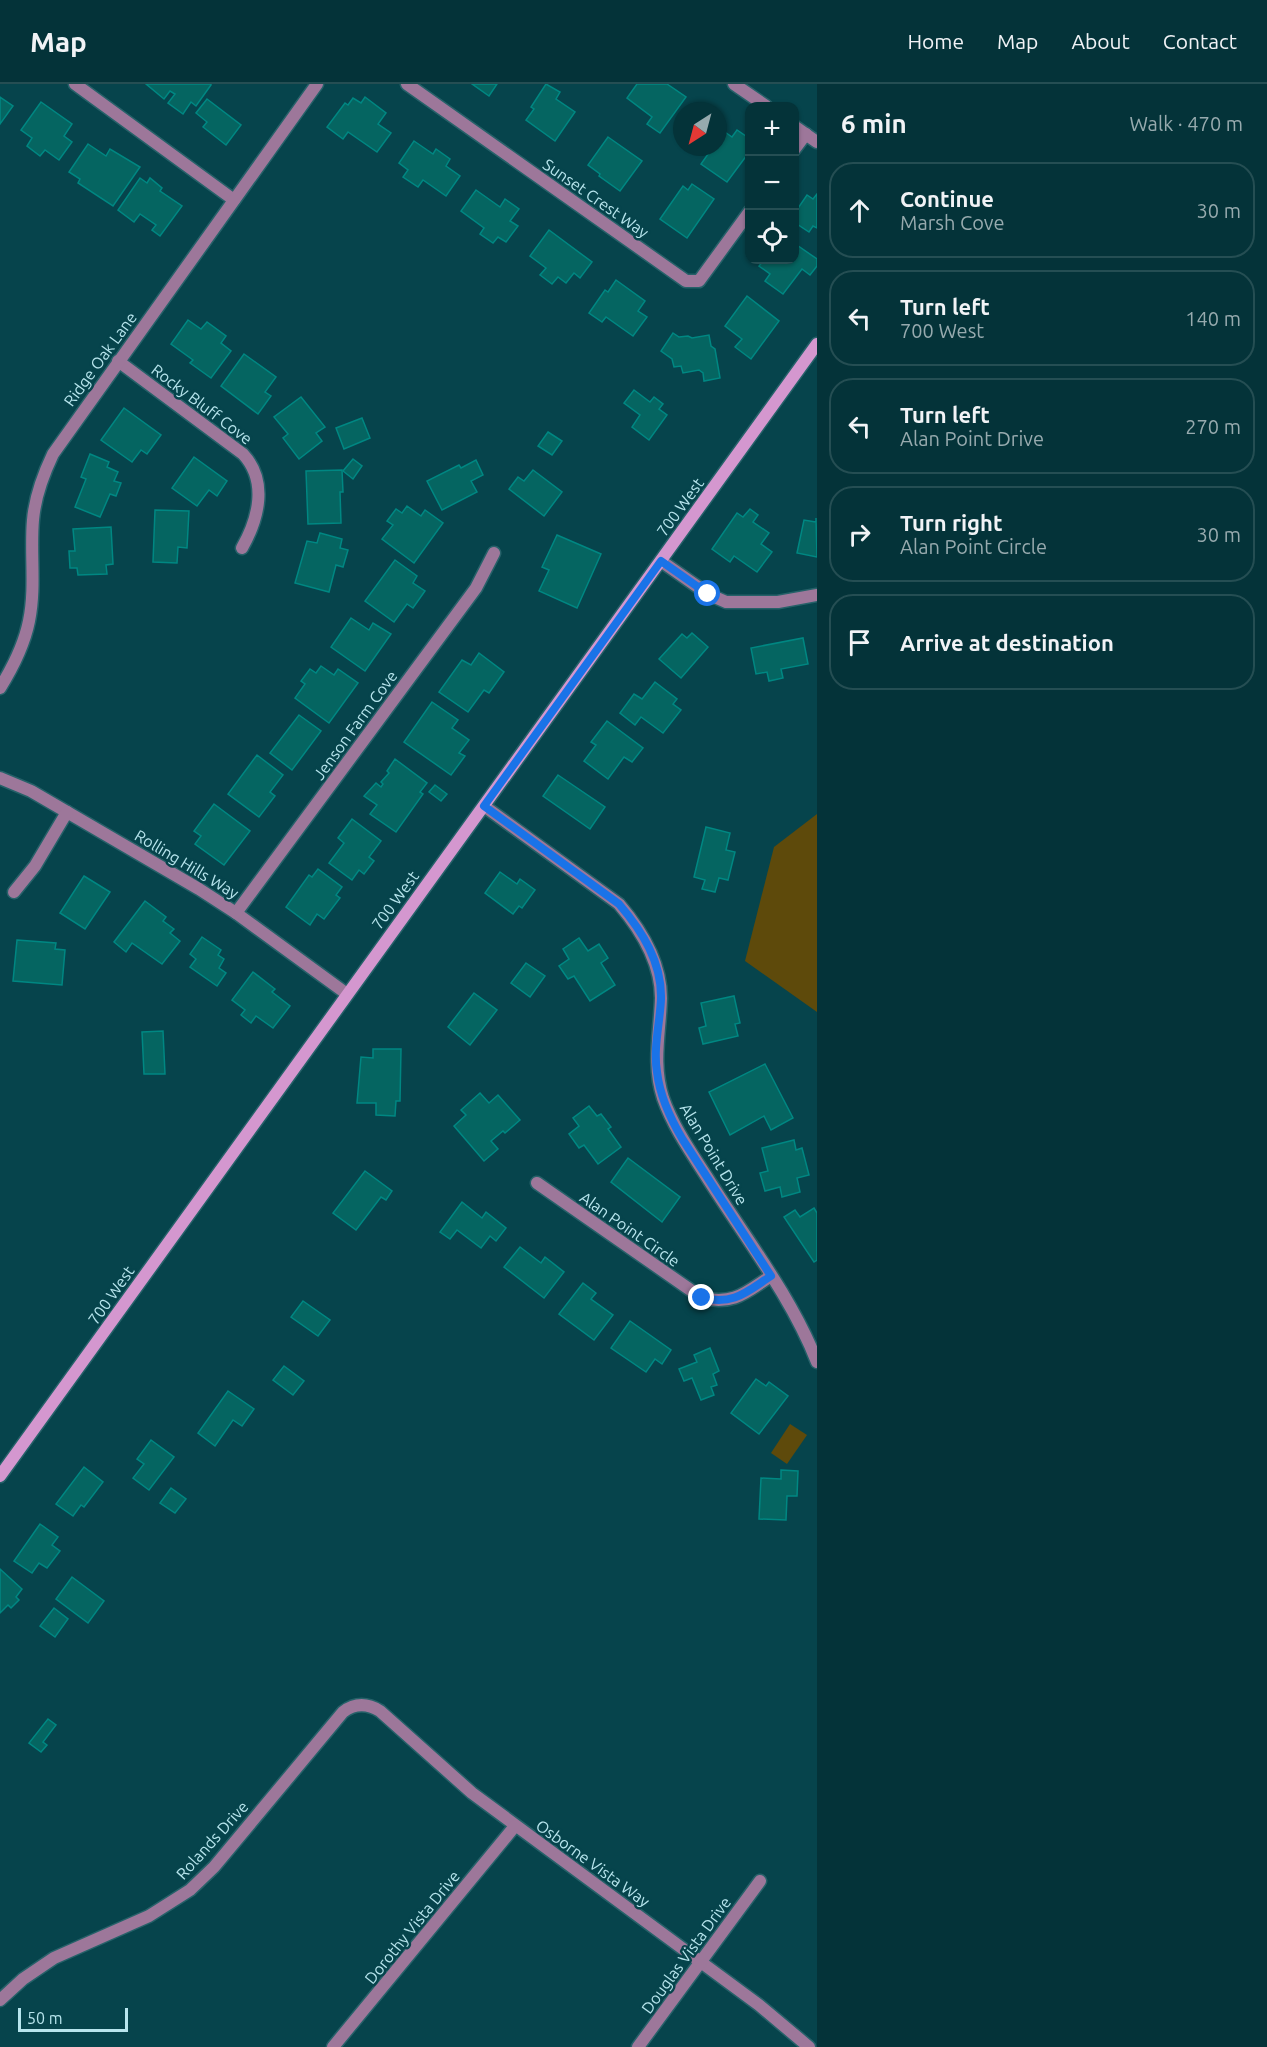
<!DOCTYPE html>
<meta charset="utf-8">
<style>
body{margin:0;font-family:Ubuntu,sans-serif;background:#0d3b41;color:#f1f3f6}
.controls{position:absolute;right:18px;top:18px;display:grid;overflow:hidden;border-radius:12px;box-shadow:0 2px 4px #0004}
.controls button{width:54px;height:54px;display:grid;place-items:center;padding:0;border:0;border-bottom:2px solid #254e53;background:#043339;color:#f1f3f6;font:30px sans-serif}
.compass{position:absolute;left:673px;top:18px;width:54px;height:54px;border-radius:50%;background:#043339;box-shadow:0 2px 4px #0004;rotate:216deg}
.scale{position:absolute;left:18px;bottom:15px;width:110px;box-sizing:border-box;padding-left:6px;border:3px solid #b7e5ed;border-top:0;font-size:16px;line-height:21px;white-space:nowrap;color:#b7e5ed;-webkit-text-stroke:4px #06444c;paint-order:stroke}
.stop{position:absolute;width:18px;height:18px;margin:-14px;border:4px solid #1a73e8;border-radius:50%;background:#fff}
.stop.end{background:#1a73e8;border-color:#fff;box-shadow:0 2px 6px #0008}
.list{margin:0;padding:0;list-style:none}
h2{display:flex;justify-content:space-between;align-items:center;height:78px;margin:0;padding:0 24px;font-size:26px}
h2 small{font-size:20px;font-weight:400;color:#97aaae}
.list li{display:grid;grid-template-columns:39px 1fr auto;gap:18px;align-items:center;box-sizing:border-box;height:96px;margin:0 12px 12px;padding:0 12px;border:2px solid #254e53;border-radius:24px}
.list b{display:block;font-size:22px;white-space:nowrap}
.list p{margin:0;font-size:20px;white-space:nowrap;color:#97aaae}
.list em{font-size:20px;font-style:normal;color:#97aaae}
.icon{flex:none;width:33px;height:33px;fill:none;stroke:currentColor;stroke-width:2;stroke-linecap:round;stroke-linejoin:round}
.map{position:relative;flex:none;width:817px;height:1963px;overflow:hidden}
header{display:flex;align-items:center;gap:36px;box-sizing:border-box;height:84px;padding:0 30px;background:#043339;border-bottom:2px solid #254e53}
header strong{font-size:28px}
nav{display:flex;gap:33px;margin-inline-start:auto;font-size:21px}
main{display:flex}
aside{flex:1;background:#043339}
.map>svg:first-child{display:block}
</style>
<header>
<strong>Map</strong>
<nav><a>Home</a><a>Map</a><a>About</a><a>Contact</a></nav>
</header>
<main>
<div class="map">
<svg width="817" height="1963" viewBox="0 0 817 1963">
<rect width="100%" height="100%" fill="#06444c"/>
<g fill="#5e4a0b">
<polygon points="817,730 817,928 745,877 774,763"/>
<polygon points="790,1340 807,1351 787,1380 771,1369"/>
</g>
<g fill="#056561" stroke="#008782" stroke-width="1.5">
<polygon points="146,0 211,0 211,1 196,22 191,18 183,30 168,19 175,10 170,7 164,15"/>
<polygon points="472,0 497,0 489,12"/>
<polygon points="546,0 560,8 556,15 575,28 555,57 526,36 534,25 531,23"/>
<polygon points="637,0 667,0 686,13 660,49 647,40 652,33 627,14"/>
<polygon points="0,13 13,22 0,40"/>
<polygon points="365,13 386,29 378,40 391,49 377,68 348,48 343,55 327,43 345,19 348,21 353,14 361,19"/>
<polygon points="207,15 241,41 226,61 203,43 207,38 196,29"/>
<polygon points="41,18 72,40 64,52 72,58 59,76 45,66 40,72 27,62 32,54 21,46"/>
<polygon points="718,43 732,53 737,46 750,55 750,67 727,98 701,80 713,63 718,63"/>
<polygon points="608,53 642,77 620,107 599,92 600,90 588,81"/>
<polygon points="414,57 433,70 436,65 450,75 446,82 460,92 446,112 423,96 418,103 403,93 408,86 399,79"/>
<polygon points="88,60 106,72 110,65 140,83 113,122 78,99 80,95 69,88"/>
<polygon points="140,94 147,99 150,94 162,104 160,107 182,122 160,152 152,146 156,141 140,130 134,138 118,126"/>
<polygon points="692,100 714,115 687,154 660,135 683,102 688,106"/>
<polygon points="476,106 500,123 505,115 519,125 510,137 518,142 506,158 498,153 493,159 480,150 484,144 461,127"/>
<polygon points="817,110 817,144 813,142 809,148 794,138 794,130 807,111 813,115"/>
<polygon points="549,146 592,178 580,194 574,189 566,199 558,193 552,200 540,191 546,184 530,172"/>
<polygon points="794,159 817,175 817,182 810,191 802,185 783,210 765,197 770,190 759,182 764,176 794,176"/>
<polygon points="616,196 645,217 638,227 647,233 633,252 606,233 602,238 589,229 605,206 608,208"/>
<polygon points="747,212 779,237 751,275 735,263 742,255 725,242"/>
<polygon points="188,236 201,245 207,238 226,252 221,259 231,267 211,294 190,279 193,276 171,260"/>
<polygon points="673,249 679,253 688,252 692,254 709,251 711,262 715,265 720,294 704,297 703,289 699,286 683,289 681,282 674,283 672,275 661,267"/>
<polygon points="244,270 276,293 265,308 271,312 258,330 221,302"/>
<polygon points="634,306 650,318 654,313 663,320 659,325 667,331 649,356 632,343 640,331 624,319"/>
<polygon points="301,313 325,343 316,349 322,357 299,375 283,354 288,350 274,333"/>
<polygon points="124,324 161,351 147,370 141,366 132,378 101,356"/>
<polygon points="362,334 370,354 344,365 336,344"/>
<polygon points="548,348 562,357 552,371 538,362"/>
<polygon points="90,370 109,378 107,383 118,388 114,397 121,399 116,412 110,410 100,433 75,423 86,395 81,393"/>
<polygon points="194,373 227,397 217,412 209,406 197,422 172,404"/>
<polygon points="353,375 362,382 353,395 343,387"/>
<polygon points="476,376 483,391 471,397 477,408 442,426 427,397 459,381 461,384"/>
<polygon points="342,386 343,408 340,408 341,439 308,440 306,387"/>
<polygon points="533,386 562,408 544,432 509,405 518,393 524,397"/>
<polygon points="407,422 421,432 425,426 443,439 414,479 382,455 393,441 387,437 396,425 402,429"/>
<polygon points="750,425 758,431 753,438 769,449 761,460 772,468 757,488 734,472 730,478 712,465 737,429 743,433"/>
<polygon points="155,426 189,427 187,464 178,463 177,479 153,478"/>
<polygon points="816,434 817,473 797,469 804,436 816,438"/>
<polygon points="111,443 113,480 106,481 107,490 78,491 77,484 70,484 69,467 75,467 73,445"/>
<polygon points="320,449 342,455 340,464 348,466 343,483 336,481 329,508 295,499 307,457 317,459"/>
<polygon points="557,451 601,470 577,524 539,507 549,486 542,483"/>
<polygon points="395,476 417,492 413,499 425,507 413,524 407,520 394,538 365,517"/>
<polygon points="351,534 369,546 373,539 391,550 365,587 331,563"/>
<polygon points="692,549 708,563 681,594 659,575 682,550 687,554"/>
<polygon points="803,554 808,580 781,585 783,594 769,597 767,588 756,590 751,564"/>
<polygon points="479,569 504,588 489,609 484,606 468,628 439,608 462,576 471,581"/>
<polygon points="321,582 334,591 338,585 358,599 329,639 295,614 305,600 301,597 310,585 316,589"/>
<polygon points="655,598 677,615 673,620 681,626 663,649 641,633 635,641 620,629 634,610 642,615"/>
<polygon points="432,618 458,636 452,644 469,656 459,669 465,672 451,691 404,658"/>
<polygon points="299,631 321,647 292,686 270,669"/>
<polygon points="607,637 643,664 632,678 624,673 608,695 584,677 596,661 591,658"/>
<polygon points="257,671 283,691 270,708 275,712 259,733 228,710"/>
<polygon points="395,675 427,699 420,708 423,710 396,748 370,730 377,721 364,712 376,699 381,703 383,700 381,698 389,689 387,687"/>
<polygon points="558,691 605,723 590,745 543,712"/>
<polygon points="435,701 447,710 441,717 429,708"/>
<polygon points="214,720 250,747 224,781 195,760 201,752 194,747"/>
<polygon points="352,735 381,757 369,773 374,777 364,790 359,786 352,796 329,779 344,759 338,754"/>
<polygon points="706,743 730,749 726,766 735,768 728,796 719,794 715,808 702,805 705,796 694,793"/>
<polygon points="318,785 342,803 336,811 340,814 324,835 317,830 310,841 286,823 309,791 312,793"/>
<polygon points="500,788 517,800 520,795 535,806 522,824 519,822 513,830 485,809"/>
<polygon points="84,792 110,808 85,845 60,829"/>
<polygon points="145,817 166,833 163,837 174,845 170,849 180,857 162,880 132,859 126,868 114,858"/>
<polygon points="202,853 221,866 218,871 224,875 219,884 226,889 217,902 190,883 196,875 190,870"/>
<polygon points="579,854 588,867 599,860 608,874 601,879 615,901 590,917 574,892 568,895 559,882 569,875 563,865"/>
<polygon points="17,856 56,859 55,865 65,866 62,901 13,897"/>
<polygon points="526,879 545,892 530,913 511,899"/>
<polygon points="253,888 275,905 272,908 290,922 273,944 256,932 251,939 241,931 245,926 232,916"/>
<polygon points="474,909 497,926 470,961 448,943"/>
<polygon points="734,912 740,939 735,940 738,952 703,960 699,944 706,942 701,919"/>
<polygon points="163,947 165,990 144,990 142,948"/>
<polygon points="373,965 401,965 400,1017 396,1017 395,1032 376,1031 376,1019 357,1019 361,973 373,974"/>
<polygon points="765,980 793,1034 771,1046 764,1032 730,1051 709,1008"/>
<polygon points="480,1009 489,1019 498,1011 520,1036 505,1049 503,1047 491,1057 498,1065 484,1077 454,1042 466,1031 461,1026"/>
<polygon points="589,1022 597,1032 601,1030 611,1043 608,1045 621,1063 598,1080 584,1061 579,1064 569,1050 579,1042 573,1034"/>
<polygon points="794,1056 796,1066 802,1064 809,1091 797,1094 800,1108 782,1113 780,1103 765,1107 760,1089 768,1087 762,1064"/>
<polygon points="628,1074 680,1113 662,1138 611,1098"/>
<polygon points="365,1087 392,1107 386,1116 381,1113 356,1146 333,1129"/>
<polygon points="462,1118 482,1134 486,1128 506,1144 496,1157 490,1152 481,1164 457,1146 450,1155 440,1148"/>
<polygon points="814,1124 817,1129 817,1176 814,1178 784,1133 795,1126 800,1133"/>
<polygon points="520,1163 541,1179 545,1173 564,1188 544,1214 504,1183"/>
<polygon points="583,1199 596,1209 591,1215 613,1231 594,1256 559,1230"/>
<polygon points="303,1217 330,1236 318,1252 291,1233"/>
<polygon points="630,1237 671,1266 662,1280 655,1275 646,1288 611,1264"/>
<polygon points="710,1264 719,1287 713,1290 717,1301 711,1303 714,1311 701,1316 692,1294 684,1297 679,1285 697,1278 694,1271"/>
<polygon points="284,1282 304,1297 293,1311 273,1296"/>
<polygon points="756,1295 766,1302 769,1298 788,1312 759,1350 731,1329"/>
<polygon points="228,1307 254,1325 242,1342 233,1336 215,1362 198,1349"/>
<polygon points="151,1356 174,1373 149,1406 133,1394 144,1380 137,1375"/>
<polygon points="84,1383 103,1398 84,1423 81,1421 73,1432 56,1420"/>
<polygon points="781,1386 798,1387 797,1412 787,1412 786,1436 759,1435 761,1394 781,1395"/>
<polygon points="171,1404 186,1415 175,1429 160,1419"/>
<polygon points="40,1440 58,1453 52,1461 60,1467 47,1484 39,1479 32,1489 14,1477"/>
<polygon points="0,1485 22,1505 16,1513 19,1516 11,1524 8,1521 0,1529"/>
<polygon points="72,1493 104,1517 88,1539 56,1515"/>
<polygon points="54,1524 68,1535 55,1553 40,1542"/>
<polygon points="48,1635 56,1641 43,1658 47,1661 41,1668 29,1659"/>
</g>
<g fill="none" stroke-linecap="round" stroke-linejoin="round">
<g stroke="#266169" stroke-width="15">
<g id="street">
<polyline points="75,0 234,116"/>
<polyline points="407,0 686,197 699,197 750,127"/>
<polyline points="734,0 766,22"/>
<polyline points="794,42 817,58"/>
<polyline points="794,66 806,50"/>
<path d="M118,277l125,93c25,27 16,64 -1,94"/>
<polyline points="661,477 708,510 726,518 778,518 817,511"/>
<path d="M0,604c13,-21 24,-42 29,-67 7,-34 1,-68 4,-101 2,-24 10,-45 20,-66l264,-370"/>
<polyline points="0,694 31,707 199,805 236,829 347,910"/>
<path d="M484,722l135,98c23,27 42,58 42,94 -1,35 -9,66 2,100 11,31 30,57 47,84 37,58 82,116 107,180"/>
<polyline points="14,808 35,782 67,728"/>
<polyline points="236,829 476,504 494,469"/>
<path d="M537,1099l165,115c32,7 43,-5 69,-22"/>
<path d="M0,1916l23,-21 31,-21 95,-42 41,-26 24,-23 129,-155c12,-9 24,-9 37,-1l92,82 287,212 50,42"/>
<polyline points="333,1963 515,1742"/>
<polyline points="638,1963 760,1797"/>
</g>
</g>
<g stroke="#266169" stroke-width="15">
<polyline id="secondary" points="0,1392 817,260"/>
</g>
<use href="#street" stroke="#9d779a" stroke-width="12"/>
<use href="#secondary" stroke="#d497cf" stroke-width="12"/>
</g>
<g fill="none" stroke-linecap="round" stroke-linejoin="round">
<path stroke="#1a73e8" stroke-width="8" d="M702,1214c32,7 43,-5 69,-22l-88,-136c-12,-20 -23,-43 -26,-68 -4,-24 3,-49 4,-73 1,-37 -19,-68 -42,-95l-135,-98 177,-245 47,33"/>
</g>
<g text-anchor="middle" dominant-baseline="central" stroke-width="5" stroke-linejoin="round" paint-order="stroke">
<g font-size="16" fill="#b7e5ed" stroke="#06444c">
<text transform="translate(596 114) rotate(35)">Sunset Crest Way</text>
<text transform="translate(100 275) rotate(-54)">Ridge Oak Lane</text>
<text transform="translate(202 320) rotate(37)">Rocky Bluff Cove</text>
<text transform="translate(680 423) rotate(-54)">700 West</text>
<text transform="translate(355 641) rotate(-54)">Jenson Farm Cove</text>
<text transform="translate(187 780) rotate(31)">Rolling Hills Way</text>
<text transform="translate(395 816) rotate(-54)">700 West</text>
<text transform="translate(714 1070) rotate(59)">Alan Point Drive</text>
<text transform="translate(630 1145) rotate(35)">Alan Point Circle</text>
<text transform="translate(111 1211) rotate(-55)">700 West</text>
<text transform="translate(212 1756) rotate(-48)">Rolands Drive</text>
<text transform="translate(593 1779) rotate(36)">Osborne Vista Way</text>
<text transform="translate(412 1843) rotate(-51)">Dorothy Vista Drive</text>
<text transform="translate(686 1871) rotate(-54)">Douglas Vista Drive</text>
</g>
</g>
</svg>
<div class="controls">
<button>+</button>
<button>−</button>
<button><svg class="icon" aria-label="locate" viewBox="0 0 24 24"><circle cx="12" cy="12" r="6"/><path d="M12 2v4M12 18v4M2 12h4M18 12h4"/></svg></button>
</div>
<svg class="compass" viewBox="-18 -18 36 36"><path d="M0-13l5 13h-10z" fill="#e53935"/><path d="M0 13l5-13h-10z" fill="#97aaae"/></svg>
<div class="scale">50 m</div>
<div class="stop" style="left:708px;top:510px"></div>
<div class="stop end" style="left:702px;top:1214px"></div>
</div>
<aside>
<h2>6 min<small>Walk · 470 m</small></h2>
<ul class="list">
<li><svg class="icon" aria-label="ahead" viewBox="0 0 24 24"><path d="M12 20V5M6 11l6-6 6 6"/></svg><div><b>Continue</b><p>Marsh Cove</p></div><em>30 m</em></li>
<li><svg class="icon" aria-label="left" viewBox="0 0 24 24"><path d="M17 20v-9H6M10 6l-5 5 5 5"/></svg><div><b>Turn left</b><p>700 West</p></div><em>140 m</em></li>
<li><svg class="icon" aria-label="left" viewBox="0 0 24 24"><path d="M17 20v-9H6M10 6l-5 5 5 5"/></svg><div><b>Turn left</b><p>Alan Point Drive</p></div><em>270 m</em></li>
<li><svg class="icon" aria-label="right" viewBox="0 0 24 24"><path d="M7 20v-9h11M14 6l5 5-5 5"/></svg><div><b>Turn right</b><p>Alan Point Circle</p></div><em>30 m</em></li>
<li><svg class="icon" aria-label="arrive" viewBox="0 0 24 24"><path d="M6 21V4h12l-3 4 3 4H6"/></svg><div><b>Arrive at destination</b></div></li>
</ul>
</aside>
</main>
